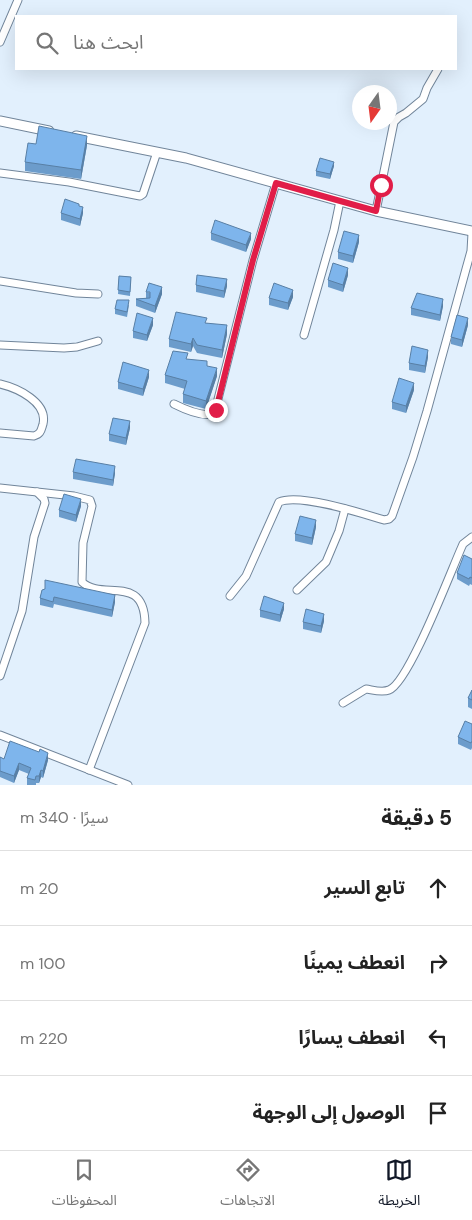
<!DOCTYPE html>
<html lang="ar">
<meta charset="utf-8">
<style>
body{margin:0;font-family:"DM Sans","Noto Sans Arabic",sans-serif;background:#f6f6f6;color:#222;direction:rtl}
.compass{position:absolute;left:352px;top:85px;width:45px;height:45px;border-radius:50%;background:#fff;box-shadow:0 5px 20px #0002;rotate:194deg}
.stop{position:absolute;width:15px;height:15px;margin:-11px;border:4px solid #e11d48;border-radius:50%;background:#fff}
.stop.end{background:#e11d48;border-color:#fff;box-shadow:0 1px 5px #0008}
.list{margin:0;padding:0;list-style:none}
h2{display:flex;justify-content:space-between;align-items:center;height:65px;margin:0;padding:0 20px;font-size:21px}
h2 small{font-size:16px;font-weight:400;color:#767676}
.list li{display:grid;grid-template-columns:32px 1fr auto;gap:15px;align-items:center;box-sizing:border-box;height:75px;padding:0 20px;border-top:1px solid #e0e0e0}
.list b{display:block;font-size:19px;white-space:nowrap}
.list em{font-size:16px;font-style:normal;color:#767676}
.icon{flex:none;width:28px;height:28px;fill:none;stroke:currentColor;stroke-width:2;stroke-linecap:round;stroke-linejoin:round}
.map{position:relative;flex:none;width:472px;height:785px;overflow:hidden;direction:ltr}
.search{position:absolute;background:#fff;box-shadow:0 5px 20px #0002;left:15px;right:15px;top:15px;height:55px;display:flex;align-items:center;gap:12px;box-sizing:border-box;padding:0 18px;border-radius:0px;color:#767676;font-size:19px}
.sheet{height:365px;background:#fff}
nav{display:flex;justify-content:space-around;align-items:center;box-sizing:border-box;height:70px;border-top:1px solid #e0e0e0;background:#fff;font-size:14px;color:#767676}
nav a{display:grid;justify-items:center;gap:2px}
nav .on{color:#111827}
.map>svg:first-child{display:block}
</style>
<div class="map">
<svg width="472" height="785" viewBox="0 0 472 785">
<rect width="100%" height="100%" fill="#e2f0fd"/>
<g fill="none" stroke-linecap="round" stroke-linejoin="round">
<g stroke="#71859a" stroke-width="9">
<g id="minor">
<polyline points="0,42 18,0"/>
<polyline points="0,173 69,182 140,196 143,194 157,152"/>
<polyline points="376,211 394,122 399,117 406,113 423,99 427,88 438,69"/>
<polyline points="0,281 76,293 98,294"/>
<polyline points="304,335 334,230 340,201"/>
<polyline points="0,345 64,348 77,347 98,341"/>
<path d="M0,384c17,4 48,18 43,40 -2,6 -2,10 -9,12l-34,-3"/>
<path d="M174,404c10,5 27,13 39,10l2,-3 38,-151 23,-77"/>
<path d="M0,488l74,8 16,4 2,6 -9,37 -1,39c20,19 62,-9 63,41l-56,147"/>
<polyline points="297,590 326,562 339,531 345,509"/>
<path d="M230,596l16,-20 33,-74c20,-9 82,11 105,18l5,-1 3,-3 21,-59 14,-46 39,-142 5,-18 1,-18"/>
<polyline points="0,676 22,611 34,537 45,503 44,499 37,492"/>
<path d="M343,703l23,-14c7,1 16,4 23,1 20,-7 63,-122 74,-146l9,-7"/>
<polyline points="0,735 128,785"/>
</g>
</g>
<g stroke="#71859a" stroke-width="11">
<g id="tertiary">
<polyline points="0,121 49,131"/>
<polyline points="76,136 186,158 376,211 472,231"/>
</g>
</g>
<use href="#minor" stroke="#fff" stroke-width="7"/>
<use href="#tertiary" stroke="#fff" stroke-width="9"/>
</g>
<g fill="#6c9ccb">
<polygon points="36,144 87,145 81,179 25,171 25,162"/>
<polygon points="334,166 330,179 316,176 316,171"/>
<polygon points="61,213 83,213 80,226 61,220"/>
<polygon points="211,233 251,239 246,252 211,240"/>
<polygon points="359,242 353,263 338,259 338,252"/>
<polygon points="348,275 343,292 328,287 328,280"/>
<polygon points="119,276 131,277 130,296 118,294"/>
<polygon points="196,285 227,286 224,298 196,292"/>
<polygon points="146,292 162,294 155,313 136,306 136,299 146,298"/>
<polygon points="293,297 288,310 269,305 269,298"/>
<polygon points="129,305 127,317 115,314 115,309"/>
<polygon points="443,306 440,321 411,315 411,308"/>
<polygon points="207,323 227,334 222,358 197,353 193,346 191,352 169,347 169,339"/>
<polygon points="153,325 147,341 133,338 133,331"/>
<polygon points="468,325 462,347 451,344 451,337"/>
<polygon points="428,357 425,373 409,370 409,363"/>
<polygon points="188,359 207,366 217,376 206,409 183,403 183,394 185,389 165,383 165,375"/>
<polygon points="149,377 143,396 118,389 118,382"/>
<polygon points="414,390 406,413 392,409 392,402"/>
<polygon points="130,428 126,445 109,441 109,434"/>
<polygon points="73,472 115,473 113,486 73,479"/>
<polygon points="81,506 76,522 59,517 59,510"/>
<polygon points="316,527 312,545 295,541 295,534"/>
<polygon points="472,559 472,585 470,584 469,586 457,579 457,573"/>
<polygon points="42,590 115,602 112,617 54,604 53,608 40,605 40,598"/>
<polygon points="284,609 280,622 260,617 260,610"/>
<polygon points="324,621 321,633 303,629 303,622"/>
<polygon points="472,690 472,709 468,707 468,698"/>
<polygon points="472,724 472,748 471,750 458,744 458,737"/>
<polygon points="0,757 4,759 48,760 43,778 41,777 39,783 36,783 36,785 27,785 27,778 29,774 19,770 14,783 0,777"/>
</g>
<g fill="#587fa5">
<polygon points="87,136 87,145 81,179 81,170"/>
<polygon points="334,162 334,166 330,179 330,174"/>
<polygon points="83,207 83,213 80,226 80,219"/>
<polygon points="251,233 251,239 246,252 246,245"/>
<polygon points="359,235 359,242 353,263 353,256"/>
<polygon points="348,268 348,275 343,292 343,285"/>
<polygon points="227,279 227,286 224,298 224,291"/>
<polygon points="162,287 162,294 155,313 155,306"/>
<polygon points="293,290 293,297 288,310 288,303"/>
<polygon points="443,299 443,306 440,321 440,315"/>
<polygon points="153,318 153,325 147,341 147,335"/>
<polygon points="468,318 468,325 462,347 462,340"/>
<polygon points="227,325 227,334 222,358 222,350"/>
<polygon points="193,338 193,346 191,352 191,344"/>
<polygon points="428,350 428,357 425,373 425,366"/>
<polygon points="217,368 217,376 206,409 206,401"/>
<polygon points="149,370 149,377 143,396 143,389"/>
<polygon points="414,383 414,390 406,413 406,406"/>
<polygon points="130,421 130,428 126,445 126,438"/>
<polygon points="115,466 115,473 113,486 113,480"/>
<polygon points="81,499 81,506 76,522 76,515"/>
<polygon points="316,520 316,527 312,545 312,538"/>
<polygon points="115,595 115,602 112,617 112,610"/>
<polygon points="284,603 284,609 280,622 280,615"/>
<polygon points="324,614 324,621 321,633 321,626"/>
<polygon points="48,753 48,760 43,778 43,771"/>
<polygon points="19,763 19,770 14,783 14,776"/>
<polygon points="41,770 41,777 39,783 39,776"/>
</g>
<g fill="#7eb5ec" stroke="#587fa5">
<polygon points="39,126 87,136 81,170 25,162 28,143 36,144"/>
<polygon points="320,158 334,162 330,174 316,171"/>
<polygon points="65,199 79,204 79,206 83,207 80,219 61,213"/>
<polygon points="215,220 251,233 246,245 211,233"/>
<polygon points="344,231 359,235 353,256 338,252"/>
<polygon points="333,263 348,268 343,285 328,280"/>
<polygon points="197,275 227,279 224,291 196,285"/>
<polygon points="119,276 131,277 130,292 118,290"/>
<polygon points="149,283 162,287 155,306 136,299 150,298 150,292 146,292"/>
<polygon points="274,283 293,290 288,303 269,298"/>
<polygon points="417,293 443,299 440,315 411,308"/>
<polygon points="117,300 129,300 127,312 115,309"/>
<polygon points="176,312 207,318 205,323 227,325 222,350 197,345 193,338 191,344 169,339"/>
<polygon points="137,313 153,318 147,335 133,331"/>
<polygon points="457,315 468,318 462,340 451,337"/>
<polygon points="412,346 428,350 425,366 409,363"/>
<polygon points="173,351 188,353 186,359 207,361 207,366 217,368 206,401 183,394 187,381 165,375"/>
<polygon points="123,362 149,370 143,389 118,382"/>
<polygon points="399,378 414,383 406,406 392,402"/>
<polygon points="113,418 130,421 126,438 109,434"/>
<polygon points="76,459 115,466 113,480 73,472"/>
<polygon points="64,494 81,499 76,515 59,510"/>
<polygon points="300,516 316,520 312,538 295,534"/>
<polygon points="464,555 472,559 472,578 470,577 469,579 457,573"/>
<polygon points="45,580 115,595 112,610 54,597 53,602 40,598 42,590 45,589"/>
<polygon points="264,596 284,603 280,615 260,610"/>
<polygon points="306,609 324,614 321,626 303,622"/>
<polygon points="472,690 472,700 468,698"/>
<polygon points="465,721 472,724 472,741 471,743 458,737"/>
<polygon points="10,741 39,752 40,749 48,753 43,771 41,770 39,776 36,776 35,780 27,778 31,768 19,763 14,776 0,771 0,757 4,759"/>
</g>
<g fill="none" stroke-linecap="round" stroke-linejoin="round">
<polyline stroke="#e11d48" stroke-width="6" points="216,410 253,260 276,183 376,211 381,185"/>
</g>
</svg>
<svg class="compass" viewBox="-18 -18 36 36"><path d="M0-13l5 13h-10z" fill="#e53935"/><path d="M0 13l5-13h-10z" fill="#767676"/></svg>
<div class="stop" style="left:381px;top:185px"></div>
<div class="stop end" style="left:216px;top:410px"></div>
<div class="search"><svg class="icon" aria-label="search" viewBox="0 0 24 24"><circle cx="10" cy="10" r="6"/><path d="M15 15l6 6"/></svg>ابحث هنا</div>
</div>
<section class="sheet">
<h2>5 دقيقة<small>سيرًا · 340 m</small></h2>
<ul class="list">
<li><svg class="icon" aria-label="ahead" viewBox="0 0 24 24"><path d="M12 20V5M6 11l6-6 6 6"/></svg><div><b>تابع السير</b></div><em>20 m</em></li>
<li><svg class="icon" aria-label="right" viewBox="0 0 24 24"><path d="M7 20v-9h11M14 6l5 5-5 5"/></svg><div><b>انعطف يمينًا</b></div><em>100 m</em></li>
<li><svg class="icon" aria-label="left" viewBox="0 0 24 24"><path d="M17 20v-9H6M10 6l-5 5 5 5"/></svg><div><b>انعطف يسارًا</b></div><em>220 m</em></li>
<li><svg class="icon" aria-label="arrive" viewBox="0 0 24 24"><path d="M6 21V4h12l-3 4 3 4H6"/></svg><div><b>الوصول إلى الوجهة</b></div></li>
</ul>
</section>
<nav>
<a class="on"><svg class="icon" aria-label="map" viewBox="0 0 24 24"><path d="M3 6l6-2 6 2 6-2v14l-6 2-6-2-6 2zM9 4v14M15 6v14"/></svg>الخريطة</a>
<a><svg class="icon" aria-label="directions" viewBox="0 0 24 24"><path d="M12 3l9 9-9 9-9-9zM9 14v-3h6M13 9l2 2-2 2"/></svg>الاتجاهات</a>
<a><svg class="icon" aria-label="saved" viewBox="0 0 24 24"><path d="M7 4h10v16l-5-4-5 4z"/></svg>المحفوظات</a>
</nav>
